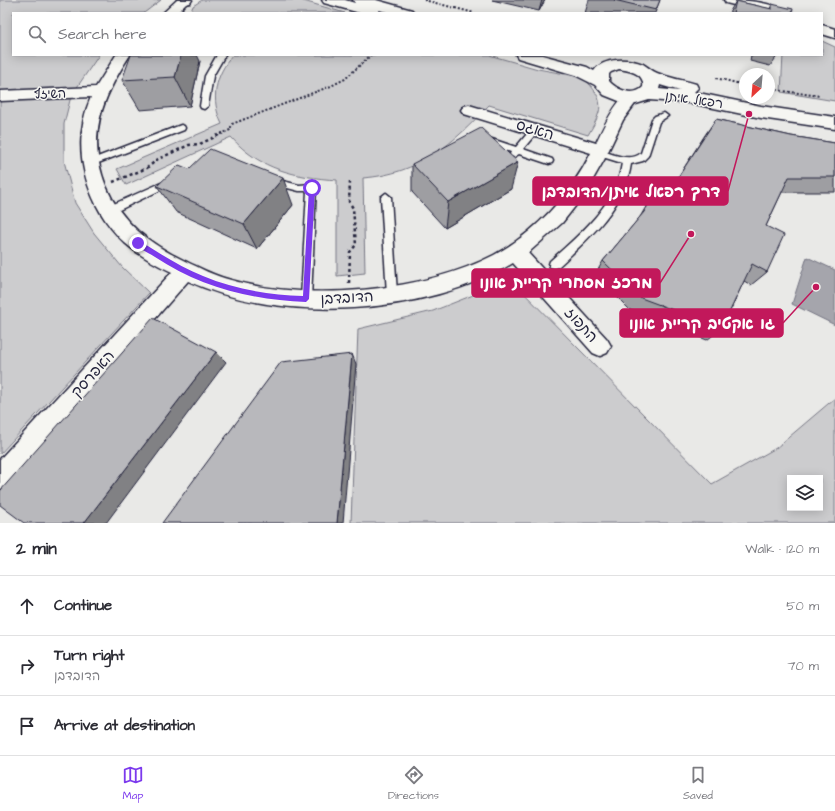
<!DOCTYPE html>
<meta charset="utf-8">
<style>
body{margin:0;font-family:"Architects Daughter","Playpen Sans Hebrew",sans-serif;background:#f2f2f3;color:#2b2b33}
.controls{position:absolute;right:12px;bottom:12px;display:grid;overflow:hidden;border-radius:0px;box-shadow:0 2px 10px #0003}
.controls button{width:36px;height:36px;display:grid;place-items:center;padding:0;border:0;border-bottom:1px solid #e1e1e2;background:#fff;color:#2b2b33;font:20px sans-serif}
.compass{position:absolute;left:739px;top:68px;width:36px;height:36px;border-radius:50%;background:#fff;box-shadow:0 2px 10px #0003;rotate:206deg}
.stop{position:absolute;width:12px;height:12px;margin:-9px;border:3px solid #7c3aed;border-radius:50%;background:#fff}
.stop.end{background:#7c3aed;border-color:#fff;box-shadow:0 1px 4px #0008}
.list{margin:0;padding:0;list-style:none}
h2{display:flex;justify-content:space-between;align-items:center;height:52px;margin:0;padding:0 16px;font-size:17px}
h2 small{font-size:13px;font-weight:400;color:#7c7c81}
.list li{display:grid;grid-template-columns:26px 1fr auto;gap:12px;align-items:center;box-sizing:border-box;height:60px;padding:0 16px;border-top:1px solid #e1e1e2}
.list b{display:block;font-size:15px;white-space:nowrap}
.list p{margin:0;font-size:13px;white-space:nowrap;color:#7c7c81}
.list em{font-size:13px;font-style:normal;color:#7c7c81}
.icon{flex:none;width:22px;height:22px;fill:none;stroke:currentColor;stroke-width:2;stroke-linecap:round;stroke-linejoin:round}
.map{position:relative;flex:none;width:835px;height:523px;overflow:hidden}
.search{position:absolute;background:#fff;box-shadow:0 2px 10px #0003;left:12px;right:12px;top:12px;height:44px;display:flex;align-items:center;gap:10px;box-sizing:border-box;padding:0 14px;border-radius:0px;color:#7c7c81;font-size:15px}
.sheet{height:232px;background:#fff}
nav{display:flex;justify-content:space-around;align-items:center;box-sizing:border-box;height:56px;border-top:1px solid #e1e1e2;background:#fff;font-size:11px;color:#7c7c81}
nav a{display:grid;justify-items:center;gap:2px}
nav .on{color:#7c3aed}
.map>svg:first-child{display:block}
</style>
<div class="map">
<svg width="835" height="523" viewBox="0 0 835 523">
<rect width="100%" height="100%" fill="#e9e9e7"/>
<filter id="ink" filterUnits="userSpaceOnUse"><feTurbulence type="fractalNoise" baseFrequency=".025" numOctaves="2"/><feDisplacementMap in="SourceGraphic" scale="8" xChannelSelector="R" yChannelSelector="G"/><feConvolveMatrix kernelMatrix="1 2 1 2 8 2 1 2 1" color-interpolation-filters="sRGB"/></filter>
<g filter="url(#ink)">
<g fill="#ccccce" stroke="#777784" fill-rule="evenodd">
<polygon points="0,0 161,0 144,13 13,13 13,55 99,55 71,96 64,124 64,161 75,203 94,233 122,267 149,293 0,454"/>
<polygon points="202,0 300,0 345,13 194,13 191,11 193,6"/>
<polygon points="822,41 835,47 835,101 781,92 783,55 822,55"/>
<path d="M233,55h256l49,14 43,8c10,7 22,21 18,35 -2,8 -7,16 -11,23l-99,-30c-36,39 -70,69 -126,73l2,95 -28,3v-96c-41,-3 -77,-10 -106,-43l-105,48 -9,-16 105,-45c-12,-24 -7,-49 11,-69z"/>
<path d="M511,280l201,204 64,-36 59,-50v125h-484l7,-194 75,-18zM790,478h30v30h-30z"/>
</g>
<polygon fill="#a5a5ac" stroke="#71717f" points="807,257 835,270 835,325 792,304"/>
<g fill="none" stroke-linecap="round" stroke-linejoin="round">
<g stroke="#22223b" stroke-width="3">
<g id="service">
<polygon points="217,55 225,55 213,76 208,106 204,109 201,108 200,106 205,76"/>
<path d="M664,113l4,3 -9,6 -11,34 -5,5 -12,3c-6,43 -43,75 -73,103l-4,1 -4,-1 -1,-3 1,-3c30,-27 66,-56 72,-98l-26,-8 -1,-2 1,-2 3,-1c12,3 31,13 42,3l11,-34 3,-3z"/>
<polygon points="181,125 184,126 185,128 184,130 93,165 90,166 86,163 87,161"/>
<polygon points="535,127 539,130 523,149 552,159 553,161 552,163 549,164 519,154 514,157 511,156 510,154 511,152 483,142 482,140 486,137 516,147 532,128"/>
<polygon points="170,179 174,182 173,184 113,213 110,214 105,210 107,207"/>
<polygon points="279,180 299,185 312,184 316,187 311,299 310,302 306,304 302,302 301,299 307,191 299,191 276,185 275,183"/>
<polygon points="386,193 391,197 397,294 396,297 392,299 388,297 387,294 381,197"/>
</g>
</g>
<g stroke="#22223b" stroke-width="3">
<g id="minor">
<polygon points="177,0 190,0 177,13 163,13"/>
<path d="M724,0c14,0 52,1 60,13h-18l-40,-10z"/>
<polygon points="822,25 835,29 835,38 822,34"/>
<path d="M116,55h14c-28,43 -44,81 -24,131 15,37 44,58 79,75 15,7 29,15 46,19 76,22 192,12 263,-25 41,-22 76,-60 97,-102l-127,-39 -3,-4 3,-4 5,-1 127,38c6,-13 20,-44 33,-50 3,-1 6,0 9,1l2,3 -17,23 -19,40 -20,35 -22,28 -34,30 79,86 4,7 -4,7 -7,3 -7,-3 -80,-90c-87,53 -233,61 -325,18l-179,205 -9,3v-30l172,-187c-17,-8 -33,-17 -47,-29 -39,-37 -56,-96 -34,-146l-91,4v-10l96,-4z"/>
</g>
</g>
<g stroke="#22223b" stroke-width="3">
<g id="tertiary">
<polygon points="177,0 192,0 190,3 185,4 179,3"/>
<polygon points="322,0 345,0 355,3 353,0 376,0 412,10 414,13 391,13 379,10 380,13 360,13 324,3"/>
<path d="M516,55h26l45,12 7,4c10,-14 34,-13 49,-7 5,3 9,7 14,9 12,5 26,7 39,11l2,4 -4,4 67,14 74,11v12l-74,-11 -71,-15 -41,-3 -13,4 -12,-1 -20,-8 -9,-10 -20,-10 -57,-17zM619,69c11,2 26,4 24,18 -9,10 -26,3 -34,-6v-7l2,-2zM660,85l20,6 -21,-2z"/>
</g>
</g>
<g stroke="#22223b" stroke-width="2" stroke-dasharray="2 2" stroke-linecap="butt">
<polyline points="424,0 474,13"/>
<polyline points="716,78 745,85"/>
<polyline points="769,89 820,96"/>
<polyline points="221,134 230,130 232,124 331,86 345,79 371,55"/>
</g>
<g stroke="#22223b" stroke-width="2.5" stroke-dasharray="3 3" stroke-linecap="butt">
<polyline points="113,182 147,168 158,159 189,145 200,144 223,133"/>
<polyline points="349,283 350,252 356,245 353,208 349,202 350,182"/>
</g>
<use href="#service" fill="#f6f6f2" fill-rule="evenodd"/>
<use href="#minor" fill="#f6f6f2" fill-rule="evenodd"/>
<use href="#tertiary" fill="#f6f6f2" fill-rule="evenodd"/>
</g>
<g fill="#9e9ea2" stroke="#22223b">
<polygon points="492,0 545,0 539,11"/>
<polygon points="589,0 660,0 655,13 585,13"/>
<polygon points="736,1 770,9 772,4 792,13 729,13"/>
<polygon points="751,55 778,55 770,66 750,61"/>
<polygon points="200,61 190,106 140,110 122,80"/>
<polygon points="716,119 791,136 835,143 835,192 782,192 766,226 767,272 751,285 744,281 722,328 707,340 630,310 595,275 603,261 640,217 651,198 661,183 671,188 705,135"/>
<polygon points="412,164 511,189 445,228 412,192"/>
<polygon points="189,169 293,205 257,249 176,212 157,186"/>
</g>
<g fill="#818184" stroke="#22223b">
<polygon points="542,0 545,0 539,11"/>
<polygon points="181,55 197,55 200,61 190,106 175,77"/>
<polygon points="518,162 511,189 445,228 448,202"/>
<polygon points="283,178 293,205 257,249 244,224"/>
<polygon points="216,352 226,362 106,523 84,523"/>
<polygon points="352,354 356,364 343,523 337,523"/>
</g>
<g fill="#b8b8bc" stroke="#22223b">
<polygon points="614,0 660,0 656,10"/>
<polygon points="736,1 772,9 772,4 793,9 792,13 733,13"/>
<polygon points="131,55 181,55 175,77 122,80"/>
<polygon points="716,119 791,136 835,143 835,177 789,177 766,226 784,235 767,272 752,264 722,328 641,298 603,261 644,212 661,183 671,188"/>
<polygon points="481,128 518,162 448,202 412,164"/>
<polygon points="210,149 283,178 244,224 157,186 179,165 189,169"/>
<polygon points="153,318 216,352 84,523 24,523 0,505 0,491"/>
<polygon points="352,354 337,523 162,523 281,362"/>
</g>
</g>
<path fill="#7c3aed" d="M312,185l3,3 -6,111 -3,3c-54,-2 -106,-15 -151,-45 -6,-4 -16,-8 -20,-14l3,-2h2c20,13 41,26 63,35 31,13 66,19 100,20l6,-108z"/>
<g text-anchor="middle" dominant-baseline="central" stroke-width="3" stroke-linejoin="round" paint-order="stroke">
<g font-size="13" fill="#22223b" stroke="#f6f6f2">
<text transform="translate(50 94) rotate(-2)">השיזף</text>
<text transform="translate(694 100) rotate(8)">רפאל איתן</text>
</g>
<g font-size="15" fill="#22223b" stroke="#f6f6f2">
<text transform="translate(535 130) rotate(17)">האגס</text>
<text transform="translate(347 298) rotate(-3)">הדובדבן</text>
<text transform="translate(581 325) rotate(48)">התפוז</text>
<text transform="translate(93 374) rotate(-48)">האפרסק</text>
</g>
</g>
<path fill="none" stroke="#c2185b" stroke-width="1.5" d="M749 114L728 191M691 234L660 283M816 287L783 323"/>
<g fill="#c2185b" stroke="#f6f6f2" stroke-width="1.5">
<circle cx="749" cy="114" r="4"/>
<circle cx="691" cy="234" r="4"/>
<circle cx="816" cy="287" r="4"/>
</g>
<g fill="#c2185b" stroke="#c2185b" stroke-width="1.5">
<rect x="533" y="177" width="195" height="28" rx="4"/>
<rect x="472" y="269" width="188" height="28" rx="4"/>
<rect x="620" y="309" width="163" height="28" rx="4"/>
</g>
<g font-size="16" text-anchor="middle" font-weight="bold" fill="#fff">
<text x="631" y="197">דרך רפאל איתן/הדובדבן</text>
<text x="566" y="288">מרכז מסחרי קריית אונו</text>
<text x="702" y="329">גו אקטיב קריית אונו</text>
</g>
</svg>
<div class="controls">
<button><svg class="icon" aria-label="layers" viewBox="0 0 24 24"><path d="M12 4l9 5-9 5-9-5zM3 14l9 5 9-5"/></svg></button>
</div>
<svg class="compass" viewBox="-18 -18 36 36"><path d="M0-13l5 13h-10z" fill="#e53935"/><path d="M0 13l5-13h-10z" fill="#7c7c81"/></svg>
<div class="stop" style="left:312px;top:188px"></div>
<div class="stop end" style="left:138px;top:243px"></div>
<div class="search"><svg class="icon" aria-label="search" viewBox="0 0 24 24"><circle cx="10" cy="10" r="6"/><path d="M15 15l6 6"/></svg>Search here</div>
</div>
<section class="sheet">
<h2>2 min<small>Walk · 120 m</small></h2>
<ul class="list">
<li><svg class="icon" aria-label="ahead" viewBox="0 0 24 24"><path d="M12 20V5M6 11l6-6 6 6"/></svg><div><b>Continue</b></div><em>50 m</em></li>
<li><svg class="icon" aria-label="right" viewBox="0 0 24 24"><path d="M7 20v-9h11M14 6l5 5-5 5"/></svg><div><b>Turn right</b><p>הדובדבן</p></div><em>70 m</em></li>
<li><svg class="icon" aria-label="arrive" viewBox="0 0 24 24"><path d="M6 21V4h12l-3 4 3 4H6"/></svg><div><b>Arrive at destination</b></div></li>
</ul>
</section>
<nav>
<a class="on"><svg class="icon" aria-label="map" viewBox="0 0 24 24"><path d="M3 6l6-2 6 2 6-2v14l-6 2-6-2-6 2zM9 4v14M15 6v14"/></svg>Map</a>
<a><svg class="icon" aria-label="directions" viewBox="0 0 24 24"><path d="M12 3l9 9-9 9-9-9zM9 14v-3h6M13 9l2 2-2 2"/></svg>Directions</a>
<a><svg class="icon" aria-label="saved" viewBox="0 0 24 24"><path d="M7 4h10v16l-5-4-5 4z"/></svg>Saved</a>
</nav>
